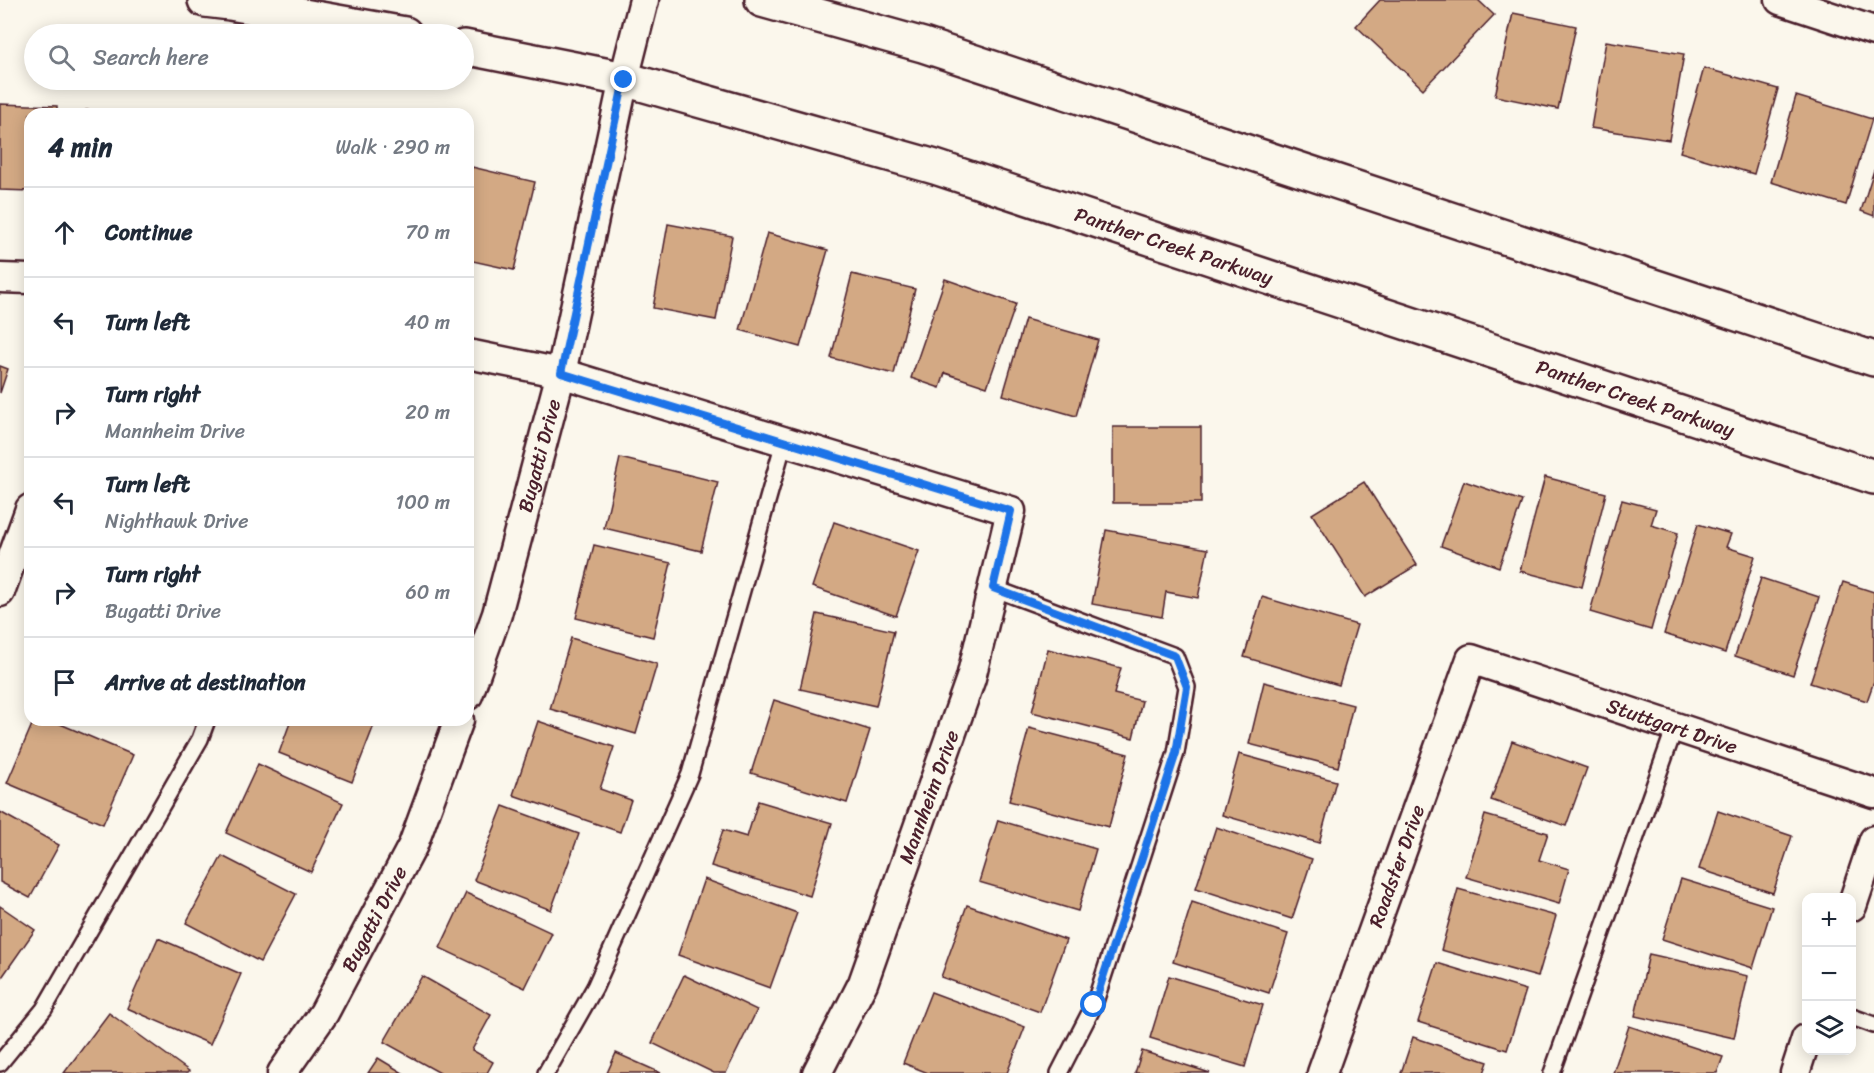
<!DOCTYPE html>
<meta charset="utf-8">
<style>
body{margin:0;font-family:Sriracha,sans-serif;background:#f2f2f3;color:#1f2937}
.controls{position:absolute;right:18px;bottom:18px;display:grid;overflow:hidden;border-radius:12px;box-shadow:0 3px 15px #0003}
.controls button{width:54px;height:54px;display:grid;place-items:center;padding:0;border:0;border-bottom:2px solid #e0e1e3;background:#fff;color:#1f2937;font:30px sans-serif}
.stop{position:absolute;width:18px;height:18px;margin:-14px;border:4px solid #1a73e8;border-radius:50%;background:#fff}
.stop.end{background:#1a73e8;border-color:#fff;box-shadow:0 2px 6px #0008}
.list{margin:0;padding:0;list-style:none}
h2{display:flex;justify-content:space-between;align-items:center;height:78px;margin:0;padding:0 24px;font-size:26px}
h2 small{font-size:20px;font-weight:400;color:#747a83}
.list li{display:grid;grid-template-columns:39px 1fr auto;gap:18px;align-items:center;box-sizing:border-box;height:90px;padding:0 24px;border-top:2px solid #e0e1e3}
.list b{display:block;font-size:22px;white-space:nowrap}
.list p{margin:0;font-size:20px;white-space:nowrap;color:#747a83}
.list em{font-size:20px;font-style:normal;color:#747a83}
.icon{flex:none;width:33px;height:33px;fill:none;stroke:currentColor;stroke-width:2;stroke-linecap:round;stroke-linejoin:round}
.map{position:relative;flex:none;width:1874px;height:1073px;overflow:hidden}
.search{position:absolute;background:#fff;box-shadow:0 3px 15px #0003;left:24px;top:24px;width:450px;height:66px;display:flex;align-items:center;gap:15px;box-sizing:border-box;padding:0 21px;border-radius:33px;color:#747a83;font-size:22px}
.panel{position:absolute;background:#fff;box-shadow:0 3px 15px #0003;left:24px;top:108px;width:450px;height:618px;border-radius:18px}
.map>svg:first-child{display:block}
</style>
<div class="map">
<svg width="1874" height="1073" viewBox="0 0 1874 1073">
<rect width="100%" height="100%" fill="#fbf7ec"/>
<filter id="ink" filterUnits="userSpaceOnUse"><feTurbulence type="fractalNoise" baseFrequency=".0167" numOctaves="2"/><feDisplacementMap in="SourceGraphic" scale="12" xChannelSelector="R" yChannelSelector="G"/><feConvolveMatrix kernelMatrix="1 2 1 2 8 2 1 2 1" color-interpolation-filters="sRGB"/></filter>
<g filter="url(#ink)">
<g fill="#d3a984" stroke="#4a1f2b" stroke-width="1.5">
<polygon points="1380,0 1478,0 1494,15 1423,89 1356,26"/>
<polygon points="1513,13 1576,26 1558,109 1495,96"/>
<polygon points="1606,41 1684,54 1669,140 1591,128"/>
<polygon points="1704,68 1778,89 1754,174 1680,152"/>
<polygon points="1796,96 1872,119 1846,205 1771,182"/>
<polygon points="0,104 57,106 57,114 30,114 30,191 0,190"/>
<polygon points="86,110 114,114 85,114"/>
<polygon points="472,167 535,182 514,270 468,260 468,186"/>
<polygon points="1874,170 1874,216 1861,211"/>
<polygon points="668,224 732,236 716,320 653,308"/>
<polygon points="767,233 828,250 800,347 740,330"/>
<polygon points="852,274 915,289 894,374 831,358"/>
<polygon points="945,279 1016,304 987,387 945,373 940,388 911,378"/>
<polygon points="1025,319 1098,340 1076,416 1003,395"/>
<polygon points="0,366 8,369 0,393"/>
<rect x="1113" y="427" width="88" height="76"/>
<polygon points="620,458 718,482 701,551 604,528"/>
<polygon points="1545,477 1606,493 1582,587 1520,571"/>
<polygon points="1464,481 1522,501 1499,567 1441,546"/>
<polygon points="1364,482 1417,565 1365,597 1312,514"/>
<polygon points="1622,500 1656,509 1651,525 1678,533 1651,630 1590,612"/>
<polygon points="834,522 919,551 896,616 812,587"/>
<polygon points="1698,524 1731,534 1726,547 1755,556 1725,653 1664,634"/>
<polygon points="1106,530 1208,549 1198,598 1166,592 1162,617 1092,604"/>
<polygon points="594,545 671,563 653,637 576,618"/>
<polygon points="1761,578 1819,597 1793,675 1735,656"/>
<polygon points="1843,582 1874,592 1874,681 1867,701 1810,683"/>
<polygon points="1262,597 1357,625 1339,685 1244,657"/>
<polygon points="817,614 894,631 876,706 800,689"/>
<polygon points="571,638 657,664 636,734 550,709"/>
<polygon points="1048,649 1121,668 1114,694 1142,701 1133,738 1032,712"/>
<polygon points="1264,682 1353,705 1338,767 1249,744"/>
<polygon points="774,700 870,730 847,803 751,773"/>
<polygon points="34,720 51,720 133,755 103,824 7,783"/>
<polygon points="291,720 376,720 352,782 279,753"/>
<polygon points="538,721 614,747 600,789 631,800 620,832 513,795"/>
<polygon points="1029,728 1128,754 1109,827 1009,801"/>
<polygon points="1512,741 1587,768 1566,826 1491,800"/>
<polygon points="1239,754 1336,781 1319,843 1222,815"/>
<polygon points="258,764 343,803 311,872 226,833"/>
<polygon points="758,801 832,823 810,896 711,866 723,830 747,837"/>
<polygon points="503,806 579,834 551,910 474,880"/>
<polygon points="1718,811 1792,836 1773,893 1699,869"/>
<polygon points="0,812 59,845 30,898 0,882"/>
<polygon points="1485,815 1548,833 1539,860 1569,869 1559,904 1466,877"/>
<polygon points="998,820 1096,849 1078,911 979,882"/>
<polygon points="1216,827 1312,859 1292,919 1196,888"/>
<polygon points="222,856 296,894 260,962 186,923"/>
<polygon points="704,879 797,913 770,988 678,955"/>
<polygon points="1681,879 1772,907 1753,968 1662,939"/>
<polygon points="1458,889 1556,916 1538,977 1441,950"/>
<polygon points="466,893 552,933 525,988 440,948"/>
<polygon points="1192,902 1288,934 1269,993 1173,962"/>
<polygon points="967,905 1066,940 1040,1012 941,977"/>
<polygon points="0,906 35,930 0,980"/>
<polygon points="158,938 241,974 210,1044 127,1008"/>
<polygon points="1649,954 1748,976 1734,1038 1635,1016"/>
<polygon points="1437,963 1526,990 1507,1050 1418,1022"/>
<polygon points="684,975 757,1010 726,1073 714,1073 652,1043"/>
<polygon points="422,976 491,1015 472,1050 493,1062 487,1073 440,1073 384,1042"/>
<polygon points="1169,976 1263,1005 1245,1067 1150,1038"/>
<polygon points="931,992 1025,1027 1007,1073 928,1073 903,1063"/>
<polygon points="109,1013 189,1071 187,1073 64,1073"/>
<polygon points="1629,1026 1723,1057 1717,1073 1613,1073"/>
<polygon points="1413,1037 1488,1062 1484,1073 1401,1073"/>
<polygon points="1142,1051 1210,1073 1135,1073"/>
<polygon points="616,1053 661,1073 607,1073"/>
<polygon points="378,1058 403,1073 368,1073"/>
</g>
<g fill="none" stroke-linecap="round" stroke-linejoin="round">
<g stroke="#4a1f2b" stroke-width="20">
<g id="service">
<polyline points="993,588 1175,656 1187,687 1176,753 1094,1005 1059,1073"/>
<polyline points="1852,1017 1874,1025"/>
<polyline points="0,1063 44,1009 200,739 207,720"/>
<polyline points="546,1073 595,987 690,774 784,442"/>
<polyline points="1552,1073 1675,727"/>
</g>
</g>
<g stroke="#4a1f2b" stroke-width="33">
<g id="minor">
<polyline points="1780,0 1874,31"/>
<polyline points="0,278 30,279"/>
<polyline points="468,354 561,373 1011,511 971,678 863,983 817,1073"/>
<polyline points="0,592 30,509"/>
<path id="s1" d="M468,695l29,-81 64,-241 63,-294 20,-79"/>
<polyline points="1852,906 1874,840"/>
<path id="s2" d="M282,1073l42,-60 89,-168 46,-125"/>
<path id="s3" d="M1322,1073l149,-414 403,134"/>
<polyline points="1795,1073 1806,1039"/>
</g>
</g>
<g stroke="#4a1f2b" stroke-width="38">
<g id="secondary">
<polyline points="205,0 230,3 405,34"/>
<polyline points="762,0 923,45 1874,359"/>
<path id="s4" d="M464,47l160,32 311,88 939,310"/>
</g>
</g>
<use href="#service" stroke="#fbf7ec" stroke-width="15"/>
<use href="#minor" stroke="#fbf7ec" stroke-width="28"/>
<use href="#secondary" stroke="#fbf7ec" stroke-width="33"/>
</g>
</g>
<g fill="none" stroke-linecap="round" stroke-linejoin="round" filter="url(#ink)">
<polyline stroke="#1a73e8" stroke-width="8" points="624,80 561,373 1011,511 993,588 1175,656 1187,687 1176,753 1094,1005"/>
</g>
<g text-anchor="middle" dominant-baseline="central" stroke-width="4.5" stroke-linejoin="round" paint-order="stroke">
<g font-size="20" fill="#4a1f2b" stroke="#fbf7ec">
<text stroke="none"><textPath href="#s4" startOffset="738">Panther Creek Parkway</textPath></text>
<text stroke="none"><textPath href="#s4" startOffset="1224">Panther Creek Parkway</textPath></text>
<text stroke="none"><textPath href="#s1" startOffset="250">Bugatti Drive</textPath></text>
<text stroke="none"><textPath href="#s3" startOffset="652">Stuttgart Drive</textPath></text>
<text transform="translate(929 797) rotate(-70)">Mannheim Drive</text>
<text stroke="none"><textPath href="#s3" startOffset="220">Roadster Drive</textPath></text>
<text stroke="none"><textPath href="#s2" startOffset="180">Bugatti Drive</textPath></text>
</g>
</g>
</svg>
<div class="controls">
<button>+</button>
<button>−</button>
<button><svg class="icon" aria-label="layers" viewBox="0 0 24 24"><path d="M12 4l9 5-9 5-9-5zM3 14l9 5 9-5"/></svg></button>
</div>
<div class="stop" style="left:1094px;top:1005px"></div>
<div class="stop end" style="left:624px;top:80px"></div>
<div class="search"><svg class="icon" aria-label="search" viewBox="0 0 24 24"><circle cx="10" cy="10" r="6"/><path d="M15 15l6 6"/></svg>Search here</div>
<section class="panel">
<h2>4 min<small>Walk · 290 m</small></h2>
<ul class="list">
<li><svg class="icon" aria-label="ahead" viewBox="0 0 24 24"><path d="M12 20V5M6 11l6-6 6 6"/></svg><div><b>Continue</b></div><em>70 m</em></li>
<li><svg class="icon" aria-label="left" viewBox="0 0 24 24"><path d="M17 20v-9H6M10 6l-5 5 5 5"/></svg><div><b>Turn left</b></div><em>40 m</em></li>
<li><svg class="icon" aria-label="right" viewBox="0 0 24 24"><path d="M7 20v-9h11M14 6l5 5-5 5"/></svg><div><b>Turn right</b><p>Mannheim Drive</p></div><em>20 m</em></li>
<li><svg class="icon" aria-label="left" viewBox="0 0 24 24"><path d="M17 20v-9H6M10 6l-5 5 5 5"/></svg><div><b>Turn left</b><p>Nighthawk Drive</p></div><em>100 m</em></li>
<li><svg class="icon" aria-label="right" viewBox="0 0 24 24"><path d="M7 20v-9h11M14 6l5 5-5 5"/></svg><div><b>Turn right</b><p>Bugatti Drive</p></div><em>60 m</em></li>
<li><svg class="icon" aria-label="arrive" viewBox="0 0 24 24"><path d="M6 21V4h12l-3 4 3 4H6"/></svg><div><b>Arrive at destination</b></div></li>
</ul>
</section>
</div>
